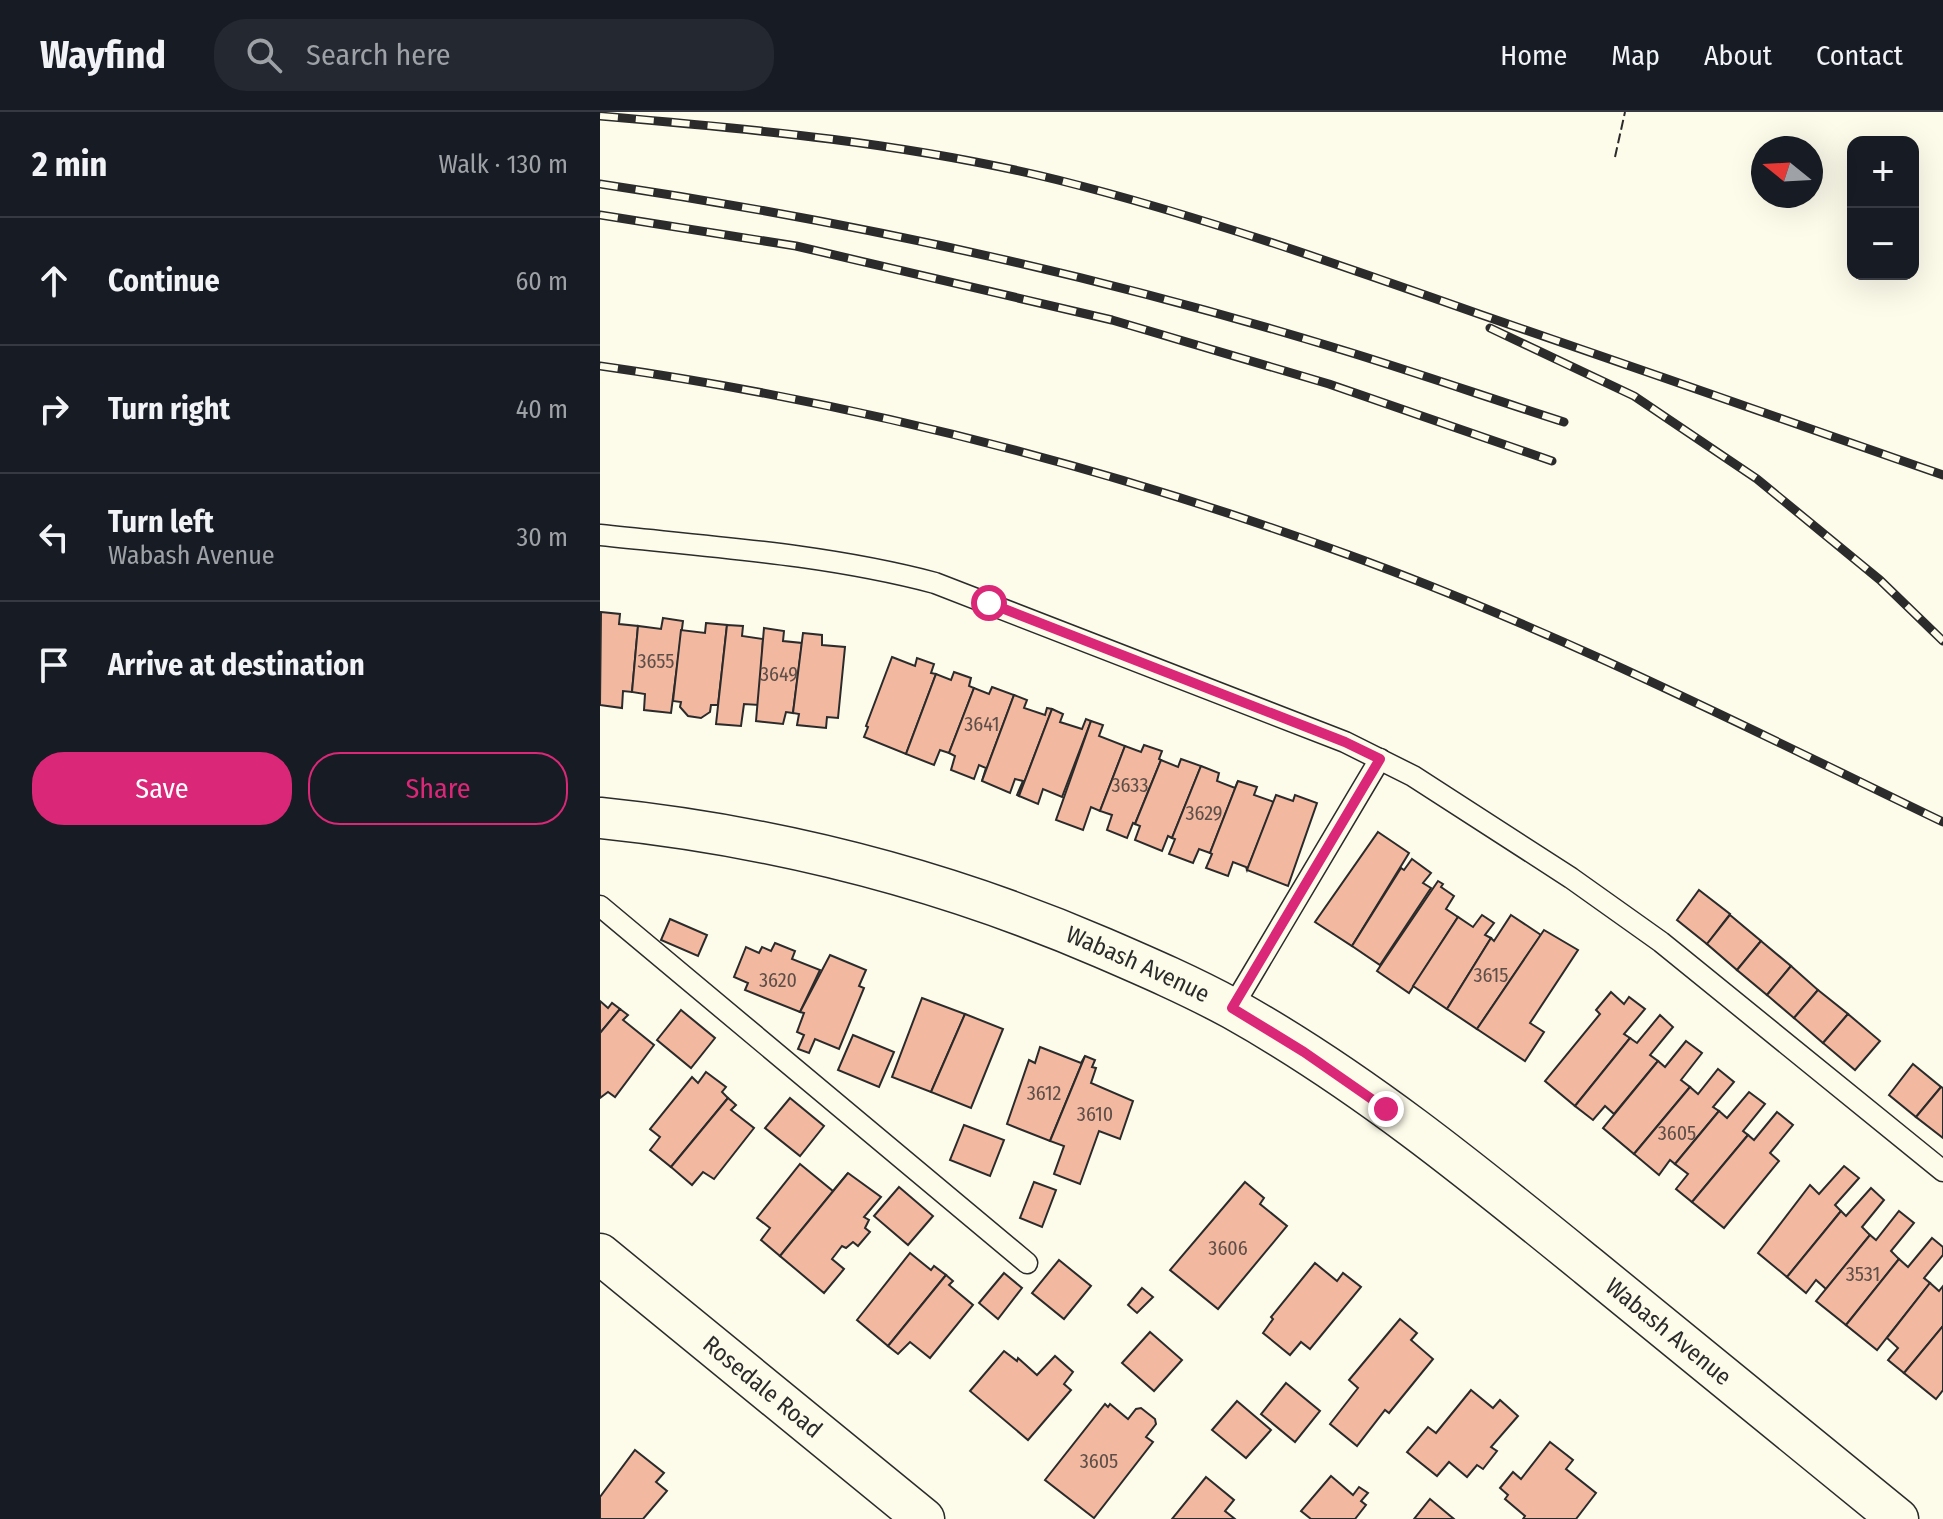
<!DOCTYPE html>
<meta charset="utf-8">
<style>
body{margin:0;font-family:"Fira Sans Condensed",sans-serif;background:#242831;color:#f1f3f6}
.controls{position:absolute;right:24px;top:24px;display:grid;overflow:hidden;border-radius:16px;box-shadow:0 8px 32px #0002}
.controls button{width:72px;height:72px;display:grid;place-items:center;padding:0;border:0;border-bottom:2px solid #363941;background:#171b24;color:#f1f3f6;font:40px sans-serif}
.compass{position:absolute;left:1151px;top:24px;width:72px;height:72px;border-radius:50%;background:#171b24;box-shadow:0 8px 32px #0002;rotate:288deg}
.stop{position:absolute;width:24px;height:24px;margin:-18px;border:6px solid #db2777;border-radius:50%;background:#fff}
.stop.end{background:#db2777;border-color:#fff;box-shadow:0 2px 8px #0008}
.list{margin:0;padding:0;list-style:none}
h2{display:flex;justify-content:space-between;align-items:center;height:104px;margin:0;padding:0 32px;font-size:34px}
h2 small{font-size:26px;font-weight:400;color:#9ea1a6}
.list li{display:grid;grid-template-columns:52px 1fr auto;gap:24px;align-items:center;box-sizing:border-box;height:128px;padding:0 32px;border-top:2px solid #363941}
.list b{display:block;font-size:30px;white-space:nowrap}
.list p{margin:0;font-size:26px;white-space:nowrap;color:#9ea1a6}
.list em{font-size:26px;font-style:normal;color:#9ea1a6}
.actions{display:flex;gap:16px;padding:24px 32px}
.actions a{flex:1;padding:18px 0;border:2px solid #db2777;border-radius:32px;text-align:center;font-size:28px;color:#db2777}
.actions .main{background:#db2777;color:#fff}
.icon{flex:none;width:44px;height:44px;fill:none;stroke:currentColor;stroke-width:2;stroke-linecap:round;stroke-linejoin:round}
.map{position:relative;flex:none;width:1343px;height:1407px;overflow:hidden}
header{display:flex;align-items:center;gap:48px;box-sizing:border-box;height:112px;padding:0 40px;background:#171b24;border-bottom:2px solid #363941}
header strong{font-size:38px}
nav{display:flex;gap:44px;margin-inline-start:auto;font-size:28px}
.search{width:560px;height:72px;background:#242831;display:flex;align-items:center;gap:20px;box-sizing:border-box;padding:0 28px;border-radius:32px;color:#9ea1a6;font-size:30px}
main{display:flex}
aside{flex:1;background:#171b24}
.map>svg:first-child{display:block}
</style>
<header>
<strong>Wayfind</strong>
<div class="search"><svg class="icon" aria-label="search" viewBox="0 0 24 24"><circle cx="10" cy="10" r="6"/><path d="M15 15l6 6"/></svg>Search here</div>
<nav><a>Home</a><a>Map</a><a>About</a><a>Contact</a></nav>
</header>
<main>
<aside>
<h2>2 min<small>Walk · 130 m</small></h2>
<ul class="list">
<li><svg class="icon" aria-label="ahead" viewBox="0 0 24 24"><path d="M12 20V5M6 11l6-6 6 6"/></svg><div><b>Continue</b></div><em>60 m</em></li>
<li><svg class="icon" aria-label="right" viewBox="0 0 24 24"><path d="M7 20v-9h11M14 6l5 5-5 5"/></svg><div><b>Turn right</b></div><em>40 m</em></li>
<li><svg class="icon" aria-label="left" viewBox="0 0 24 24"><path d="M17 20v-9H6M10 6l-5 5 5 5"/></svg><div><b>Turn left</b><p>Wabash Avenue</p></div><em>30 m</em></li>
<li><svg class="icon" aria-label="arrive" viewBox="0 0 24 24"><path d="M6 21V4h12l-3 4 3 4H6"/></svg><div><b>Arrive at destination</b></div></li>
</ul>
<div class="actions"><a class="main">Save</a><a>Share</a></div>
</aside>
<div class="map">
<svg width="1343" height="1407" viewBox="0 0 1343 1407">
<rect width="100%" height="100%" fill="#fdfbea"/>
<g fill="#f2b8a0" stroke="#2b2b2b" stroke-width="2">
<polygon points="1,500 20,502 19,512 38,514 32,580 23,579 22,596 0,593"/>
<polygon points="63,506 83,509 71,601 44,598 45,582 32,580 38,514 61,517"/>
<polygon points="106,511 127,513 118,593 111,593 110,600 101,606 88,604 80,595 81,590 73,589 81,518 105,521"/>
<polygon points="127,513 143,514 142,524 163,527 159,593 144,592 141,614 116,612"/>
<polygon points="164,516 184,519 183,529 202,531 193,601 186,600 183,612 156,609"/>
<polygon points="203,521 222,523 222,533 245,535 238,606 227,605 226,616 197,613 199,602 193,601"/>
<polygon points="292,545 315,554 317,546 334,552 331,561 336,562 306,642 264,625 268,615 266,614"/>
<polygon points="354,560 371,566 369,574 374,576 349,641 340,638 334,653 306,642 336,562 351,568"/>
<polygon points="392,575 414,583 382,669 386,656 379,653 374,667 351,658 355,644 349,641 374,576 389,582"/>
<polygon points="414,583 427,588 424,596 445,603 447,596 452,597 419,684 417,683 423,669 415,667 410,681 382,669"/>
<polygon points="452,597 463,602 460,610 482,617 486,607 491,609 462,685 443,677 438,692 419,684"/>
<polygon points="491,609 503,613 499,624 525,634 500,699 491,695 483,718 456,708"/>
<polygon points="544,633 562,639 559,647 561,648 535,712 533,711 527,726 507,718 512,703 500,699 525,634 541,640"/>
<polygon points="581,647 601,654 572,726 568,724 562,739 535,728 540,714 535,712 561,648 578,655"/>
<polygon points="601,654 619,661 617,669 635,676 638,669 610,741 599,737 593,751 569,742 575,727 572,726"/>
<polygon points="638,669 657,675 654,683 674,690 647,758 646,755 633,750 628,764 606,756 612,742 610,741"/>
<polygon points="676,683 693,689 695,683 717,691 688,774 647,758"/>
<polygon points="778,720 809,741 752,834 715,810"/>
<polygon points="812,747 831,761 823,771 831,776 780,853 752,834 801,756 804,758"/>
<polygon points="838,769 843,772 841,775 854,784 846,797 858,805 809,881 777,859"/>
<polygon points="1099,778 1130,802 1107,832 1077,808"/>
<polygon points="882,803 894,811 885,823 891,826 847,897 813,874 858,805 873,815"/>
<polygon points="911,803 941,823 877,917 847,897 891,826 894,829"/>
<polygon points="1130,803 1161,829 1137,858 1107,832"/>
<polygon points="70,807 107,823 98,844 61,828"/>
<polygon points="944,818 978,838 930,911 944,920 925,949 877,917"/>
<polygon points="1161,829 1191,854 1167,883 1137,858"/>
<polygon points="175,831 195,839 192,847 220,858 200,900 145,878 148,871 134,865 146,835 159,841 162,835 171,839"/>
<polygon points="230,843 266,858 259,874 264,876 239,937 215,927 209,941 198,937 204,923 197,920 204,901 200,900"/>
<polygon points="1191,854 1218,878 1194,906 1167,883"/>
<polygon points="1218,878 1248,902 1223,931 1194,906"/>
<polygon points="1011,880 1024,892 1029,885 1045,897 1024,922 1030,926 975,994 945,969 1000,902 996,898"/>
<polygon points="322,886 365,902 331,980 292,965"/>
<polygon points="0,889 8,896 12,891 20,897 0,921"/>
<polygon points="20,897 28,903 23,908 54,933 15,985 8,980 0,986 0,921"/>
<polygon points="81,898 115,926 91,956 57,928"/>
<polygon points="365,902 403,917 371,996 331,980"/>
<polygon points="1248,902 1280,929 1255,958 1223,931"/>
<polygon points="1060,903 1073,915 1050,943 1058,949 1014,1002 1005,994 993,1008 975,994 1030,926 1037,931"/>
<polygon points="253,923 294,940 279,975 238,958"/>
<polygon points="1086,929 1102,941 1081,968 1090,975 1034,1042 1003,1016 1058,949 1065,955"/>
<polygon points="440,935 481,951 485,944 450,1029 407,1012 429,948 435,951"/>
<polygon points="485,944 495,948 492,955 496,956 491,971 533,989 520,1027 499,1019 480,1072 454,1062 464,1034 450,1029"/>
<polygon points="1313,952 1341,975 1316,1005 1289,983"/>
<polygon points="1118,957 1134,970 1113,995 1119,999 1075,1052 1070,1048 1059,1063 1034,1042 1090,975 1098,982"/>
<polygon points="106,960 126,975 122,980 128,986 71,1055 50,1038 60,1025 50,1017 92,965 98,971"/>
<polygon points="1341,975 1343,976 1343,1026 1316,1005"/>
<polygon points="1149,980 1165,992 1143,1019 1148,1023 1092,1090 1076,1077 1088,1062 1075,1052 1119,999 1127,1006"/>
<polygon points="128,986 136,993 131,998 154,1016 114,1067 103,1060 92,1073 71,1055"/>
<polygon points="190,986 224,1014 200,1044 165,1016"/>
<polygon points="1177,1000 1193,1013 1170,1041 1179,1049 1124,1116 1092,1090 1148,1023 1154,1028"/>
<polygon points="364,1013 404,1028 390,1064 350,1048"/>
<polygon points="200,1052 233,1079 248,1061 180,1144 161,1128 170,1116 157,1106"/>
<polygon points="1244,1054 1259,1066 1235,1093 1241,1099 1187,1165 1158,1141 1210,1073 1219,1082"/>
<polygon points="248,1061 281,1085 264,1105 269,1108 265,1116 270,1120 258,1134 253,1130 246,1136 242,1134 232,1147 244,1157 224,1181 180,1144"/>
<polygon points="434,1070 456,1078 442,1115 420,1106"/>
<polygon points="645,1070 664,1086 660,1092 687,1114 618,1197 570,1158"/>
<polygon points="299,1075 333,1104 308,1133 274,1104"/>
<polygon points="1271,1076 1284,1088 1262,1115 1270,1123 1226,1177 1216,1168 1206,1181 1187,1165 1241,1099 1246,1104"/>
<polygon points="1299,1099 1314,1111 1291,1139 1299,1147 1246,1213 1216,1189 1270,1123 1276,1128"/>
<polygon points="1332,1126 1343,1135 1343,1143 1324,1166 1330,1171 1277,1238 1246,1213 1299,1147 1308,1155"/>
<polygon points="310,1141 331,1158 334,1154 346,1163 288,1234 257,1208"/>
<polygon points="459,1148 491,1174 464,1207 432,1181"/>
<polygon points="715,1151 737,1169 743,1161 761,1175 710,1237 701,1230 690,1243 663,1221 673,1207 671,1205"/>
<polygon points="404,1161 422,1176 398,1207 379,1191"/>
<polygon points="346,1163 353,1169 349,1173 373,1193 330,1246 310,1230 298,1242 288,1234"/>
<polygon points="1330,1171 1339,1179 1343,1174 1343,1214 1304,1261 1288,1248 1298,1236 1287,1226"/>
<polygon points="542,1176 553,1185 537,1201 528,1193"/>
<polygon points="800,1207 817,1221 811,1228 833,1247 789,1301 785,1298 757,1334 730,1312 758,1276 749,1268"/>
<polygon points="1343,1214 1343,1278 1336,1287 1304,1261"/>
<polygon points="550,1220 582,1248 554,1279 522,1251"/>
<polygon points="404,1239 417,1249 418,1246 437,1263 455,1244 473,1260 464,1272 471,1278 428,1328 370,1279"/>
<polygon points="686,1271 720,1299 695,1330 661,1302"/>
<polygon points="871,1278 893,1296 900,1288 918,1304 891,1335 897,1339 883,1357 877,1353 867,1365 849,1350 837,1364 807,1340 828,1315 836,1321"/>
<polygon points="637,1289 671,1318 646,1346 612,1318"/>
<polygon points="505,1292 508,1295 510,1292 528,1307 536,1297 541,1296 555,1307 556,1312 546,1325 553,1330 494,1406 445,1368"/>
<polygon points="950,1330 973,1348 966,1357 996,1381 976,1407 923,1407 925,1404 905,1387 908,1383 900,1376 913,1360 921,1367"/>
<polygon points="35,1338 64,1361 56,1370 67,1379 43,1407 0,1407 0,1385"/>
<polygon points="731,1364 753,1383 759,1375 768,1381 761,1389 766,1393 755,1407 711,1407 701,1399"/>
<polygon points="606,1365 634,1388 625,1399 635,1407 572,1407"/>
<polygon points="830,1387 854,1407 814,1407"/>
</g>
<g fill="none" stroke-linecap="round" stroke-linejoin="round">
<g stroke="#2b2b2b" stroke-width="23">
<g id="service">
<path d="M0,423c112,12 225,19 335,48l410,159 68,34 158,102 90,64 282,229"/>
<polyline points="0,794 427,1151"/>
<polyline points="632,896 780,647"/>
</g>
</g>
<g stroke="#2b2b2b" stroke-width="43">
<g id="minor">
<path id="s1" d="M0,706c175,18 341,60 503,130 44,19 88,38 130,61 127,71 242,165 355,257 103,84 207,169 310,253"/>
<path id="s2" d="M0,1142l324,265"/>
</g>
</g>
<use href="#service" stroke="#fdfbea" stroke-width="20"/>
<use href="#minor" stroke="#fdfbea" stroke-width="40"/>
<g stroke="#2b2b2b" stroke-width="9">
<g id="rail">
<path d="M0,4c153,13 308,27 458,64 143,36 282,85 421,134 155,53 309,107 464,161"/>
<path d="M0,72c250,37 498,91 739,165 76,23 150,49 225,73"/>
<polyline points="0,103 196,134 512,208 729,272 952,349"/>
<polyline points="890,216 1034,284 1157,367 1280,468 1343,529"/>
<path d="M0,254c255,36 507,101 749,189 204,74 399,173 594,267"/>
</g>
</g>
<use href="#rail" stroke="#fdfbea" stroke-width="6" stroke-dasharray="18" stroke-linecap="butt"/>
<polyline stroke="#2b2b2b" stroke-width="2" stroke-dasharray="10 4" stroke-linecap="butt" points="1015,45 1025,0"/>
</g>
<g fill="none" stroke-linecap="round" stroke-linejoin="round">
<polyline stroke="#db2777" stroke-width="10" points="389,491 745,630 780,647 632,896 704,940 786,997"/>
</g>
<g text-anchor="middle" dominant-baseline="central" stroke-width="6" stroke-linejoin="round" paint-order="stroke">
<g font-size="20" fill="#5d4e48">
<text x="56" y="549">3655</text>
<text x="179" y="562">3649</text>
<text x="382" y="612">3641</text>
<text x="530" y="673">3633</text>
<text x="604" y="701">3629</text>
<text x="891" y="863">3615</text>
<text x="178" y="868">3620</text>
<text x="444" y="981">3612</text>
<text x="495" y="1002">3610</text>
<text x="1077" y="1021">3605</text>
<text x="628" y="1136">3606</text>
<text x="1263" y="1162">3531</text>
<text x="499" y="1349">3605</text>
</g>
<g font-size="24" fill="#2b2b2b" stroke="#fdfbea">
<text stroke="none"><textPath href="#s1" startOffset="560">Wabash Avenue</textPath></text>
<text stroke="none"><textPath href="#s1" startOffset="1208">Wabash Avenue</textPath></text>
<text stroke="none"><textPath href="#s2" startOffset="210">Rosedale Road</textPath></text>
</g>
</g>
</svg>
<div class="controls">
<button>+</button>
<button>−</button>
</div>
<svg class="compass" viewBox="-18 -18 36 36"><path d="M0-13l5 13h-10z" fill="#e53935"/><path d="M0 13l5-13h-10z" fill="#9ea1a6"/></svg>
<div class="stop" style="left:389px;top:491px"></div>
<div class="stop end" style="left:786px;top:997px"></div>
</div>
</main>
